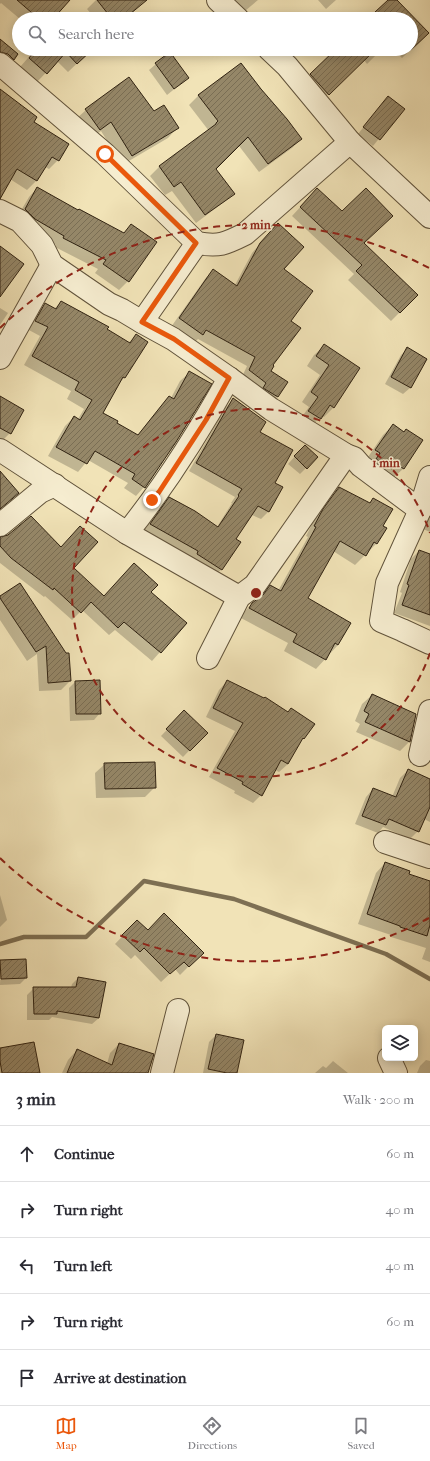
<!DOCTYPE html>
<meta charset="utf-8">
<style>
body{margin:0;font-family:"IM FELL French Canon",serif;background:#f2f2f3;color:#2b2b33}
.controls{position:absolute;right:12px;bottom:12px;display:grid;overflow:hidden;border-radius:6px;box-shadow:0 2px 10px #0003}
.controls button{width:36px;height:36px;display:grid;place-items:center;padding:0;border:0;border-bottom:1px solid #e1e1e2;background:#fff;color:#2b2b33;font:20px sans-serif}
.stop{position:absolute;width:12px;height:12px;margin:-9px;border:3px solid #ea580c;border-radius:50%;background:#fff}
.stop.end{background:#ea580c;border-color:#fff;box-shadow:0 1px 4px #0008}
.list{margin:0;padding:0;list-style:none}
h2{display:flex;justify-content:space-between;align-items:center;height:52px;margin:0;padding:0 16px;font-size:17px}
h2 small{font-size:13px;font-weight:400;color:#7c7c81}
.list li{display:grid;grid-template-columns:26px 1fr auto;gap:12px;align-items:center;box-sizing:border-box;height:56px;padding:0 16px;border-top:1px solid #e1e1e2}
.list b{display:block;font-size:15px;white-space:nowrap}
.list em{font-size:13px;font-style:normal;color:#7c7c81}
.icon{flex:none;width:22px;height:22px;fill:none;stroke:currentColor;stroke-width:2;stroke-linecap:round;stroke-linejoin:round}
.map{position:relative;flex:none;width:430px;height:1073px;overflow:hidden}
.search{position:absolute;background:#fff;box-shadow:0 2px 10px #0003;left:12px;right:12px;top:12px;height:44px;display:flex;align-items:center;gap:10px;box-sizing:border-box;padding:0 14px;border-radius:22px;color:#7c7c81;font-size:15px}
.sheet{height:332px;background:#fff}
nav{display:flex;justify-content:space-around;align-items:center;box-sizing:border-box;height:56px;border-top:1px solid #e1e1e2;background:#fff;font-size:11px;color:#7c7c81}
nav a{display:grid;justify-items:center;gap:2px}
nav .on{color:#ea580c}
.map>svg:first-child{display:block}
</style>
<div class="map">
<svg width="430" height="1073" viewBox="0 0 430 1073">
<defs>
<pattern id="building-hatch" width="6" height="6" patternUnits="userSpaceOnUse"><rect width="6" height="6" fill="#958768"/><path d="M-1 1l2-2M0 6l6-6M5 7l2-2" fill="none" stroke="#7a6e54"/></pattern>
</defs>
<rect width="100%" height="100%" fill="#f1e3b7"/>
<filter id="stains"><feTurbulence type="fractalNoise" baseFrequency=".005" numOctaves="4"/><feColorMatrix values="0 0 0 0 .2 0 0 0 0 .09 0 0 0 0 .02 0 0 0 .5 -.17"/></filter>
<radialGradient id="worn" r=".72"><stop offset=".6" stop-color="#630" stop-opacity="0"/><stop offset="1" stop-color="#630" stop-opacity=".3"/></radialGradient>
<g fill="#0003">
<polygon points="0,0 66,0 55,16 58,19 20,19 1,3 0,4"/>
<polygon points="96,0 143,0 144,1 125,19 90,19 89,18 92,15 87,9"/>
<polygon points="234,0 258,0 239,16 229,6"/>
<polygon points="318,0 336,0 326,9"/>
<polygon points="389,0 396,0 428,33 402,58 393,49 411,49 411,19 368,19"/>
<polygon points="0,41 13,59 7,65 0,61"/>
<polygon points="36,49 92,49 68,72 57,61 37,82 20,67"/>
<polygon points="337,49 382,49 367,64 364,60 319,103 302,84"/>
<polygon points="169,53 188,78 167,95 149,70"/>
<polygon points="240,64 301,139 292,148 259,172 239,146 215,169 233,193 224,202 196,223 172,191 165,195 150,176 159,167 209,131 189,105 198,96"/>
<polygon points="0,90 32,122 58,160 49,169 45,167 36,181 27,190 10,179 0,195"/>
<polygon points="382,104 403,109 373,146 358,134"/>
<polygon points="86,110 154,113 177,128 168,138 122,165 101,131 90,139 76,119"/>
<polygon points="37,188 78,211 123,234 131,225 128,281 119,290 95,273 98,269 55,247 56,245 27,228 16,219 29,197"/>
<polygon points="317,189 363,244 417,295 391,321 348,280 354,274 292,216"/>
<polygon points="269,233 283,269 290,322 270,371 287,383 277,397 269,405 241,379 247,366 198,339 194,343 171,327 205,279 213,270 235,285 252,253"/>
<polygon points="61,302 128,343 136,336 147,342 124,378 119,383 102,413 116,424 137,436 161,406 169,397 171,398 180,381 189,373 144,487 136,496 124,488 128,483 88,460 78,472 48,456 65,426 74,417 78,419 84,409 67,399 71,391 24,365 40,336 27,329 36,313 45,305 54,309"/>
<polygon points="0,308 8,313 0,325"/>
<polygon points="324,346 359,369 333,408 324,417 321,416 310,428 299,421 309,407 302,402 320,375 307,366 314,355"/>
<polygon points="407,349 426,359 410,388 403,394 385,384 401,355"/>
<polygon points="0,398 23,411 10,433 3,440 0,438"/>
<polygon points="233,400 258,432 274,484 281,488 268,512 261,519 252,515 235,539 240,542 221,570 213,577 143,532 162,506 169,499 217,527 232,503 231,503 235,497 189,471 226,407"/>
<polygon points="393,425 404,433 421,441 403,469 393,478 366,460 383,435"/>
<polygon points="298,453 306,468 300,474 288,464"/>
<polygon points="339,488 368,504 373,499 382,526 385,528 376,544 355,565 333,551 307,598 338,645 316,669 284,651 288,643 241,618 243,613 270,586 278,591 308,537 306,536 314,520 330,498"/>
<polygon points="430,513 430,532 423,529"/>
<polygon points="0,542 73,568 104,597 149,592 160,652 152,661 115,630 109,635 82,610 72,620 45,596 44,597 0,563"/>
<polygon points="419,551 430,555 430,626 394,613 402,593 400,592 411,559"/>
<polygon points="20,585 70,681 61,690 39,691 37,654 27,661 0,620 0,597"/>
<polygon points="227,681 313,724 299,743 288,764 279,772 275,770 261,795 253,803 234,793 235,791 209,777 235,731 206,717 219,690"/>
<polygon points="75,682 100,713 94,720 70,721 69,688"/>
<polygon points="372,695 415,715 409,742 400,751 356,732 360,724 355,721 362,704"/>
<polygon points="184,712 206,733 183,757 161,736"/>
<polygon points="105,764 155,787 145,797 96,798 95,773"/>
<polygon points="408,770 430,779 430,822 424,819 418,831 410,839 383,827 378,833 355,824 366,797 373,789 392,797 400,778"/>
<polygon points="385,863 408,875 430,882 430,962 422,959 426,948 391,937 391,935 358,924 376,873"/>
<polygon points="0,895 7,920 0,927"/>
<polygon points="137,921 147,931 202,953 180,975 175,969 161,982 135,955 131,959 115,944"/>
<polygon points="1,961 26,978 20,984 0,985"/>
<polygon points="78,978 99,1018 92,1024 52,1017 49,1020 27,1020 27,995 34,988 71,988 72,984"/>
<polygon points="216,1035 236,1073 203,1073 209,1042"/>
<polygon points="119,1044 147,1073 62,1073 68,1060 77,1050 107,1064 110,1053"/>
<polygon points="0,1049 39,1073 0,1073"/>
<polygon points="426,1060 430,1061 430,1073 417,1073 420,1066"/>
<polygon points="333,1061 348,1073 315,1073 323,1066 326,1068"/>
</g>
<g fill="none" stroke-linecap="round" stroke-linejoin="round">
<polyline stroke="#7d6f53" stroke-width="4.5" points="0,944 24,937 86,937 144,881 234,899 386,954 430,979"/>
</g>
<g fill="url(#building-hatch)" stroke="#312312">
<polygon points="17,0 70,0 53,19 39,19"/>
<polygon points="97,0 147,0 124,19 112,19"/>
<polygon points="388,0 397,0 429,33 411,50 411,19 382,19 375,12"/>
<polygon points="0,39 18,54 14,60 8,54 0,52"/>
<polygon points="36,49 93,49 77,64 66,52 47,74 29,58"/>
<polygon points="336,49 376,49 329,95 310,74"/>
<polygon points="170,52 189,78 174,89 155,63"/>
<polygon points="241,63 261,89 287,119 302,139 268,164 248,137 216,169 235,194 205,215 181,182 174,187 159,166 216,124 216,123 218,121 198,95"/>
<polygon points="129,77 154,111 164,105 179,128 132,156 111,122 100,130 85,109"/>
<polygon points="0,89 37,117 34,122 69,144 59,161 52,157 37,181 17,169 0,199"/>
<polygon points="388,96 405,109 380,140 363,127"/>
<polygon points="37,187 78,210 79,209 124,233 131,224 157,242 129,282 103,264 106,260 63,238 64,236 35,219 25,209"/>
<polygon points="317,188 342,211 366,188 393,216 364,243 418,295 400,313 356,271 362,265 300,207"/>
<polygon points="278,223 304,247 284,269 313,291 291,321 301,328 273,365 274,366 271,371 288,382 278,397 263,388 266,383 249,370 255,357 206,330 203,335 179,318 213,269 237,286 260,243"/>
<polygon points="0,246 24,264 0,297"/>
<polygon points="61,301 109,327 107,329 130,343 136,334 148,342 125,378 123,377 103,413 118,421 117,423 138,435 169,396 174,399 189,371 212,384 176,442 145,488 132,479 135,474 95,451 87,464 56,447 74,416 80,420 92,400 75,390 79,382 32,356 48,327 35,321 45,303 56,309"/>
<polygon points="324,344 360,368 334,408 330,405 321,419 308,411 318,397 311,392 329,365 316,356"/>
<polygon points="407,347 427,359 411,388 391,377"/>
<polygon points="0,396 24,410 11,434 0,428"/>
<polygon points="233,398 266,422 260,432 293,450 275,483 283,487 269,512 258,506 236,539 241,542 222,570 197,554 198,551 150,524 169,497 195,511 218,527 239,496 238,495 242,489 196,463"/>
<polygon points="393,424 404,432 406,429 423,440 404,469 396,464 392,469 376,459 380,453 375,450"/>
<polygon points="305,445 318,457 307,469 294,456"/>
<polygon points="0,471 19,493 0,509"/>
<polygon points="339,487 370,503 373,498 393,509 383,526 387,528 377,544 374,542 366,556 340,541 308,598 351,623 338,645 335,643 326,660 293,642 297,634 249,608 252,603 263,595 270,585 281,591 316,527 314,526 323,509"/>
<polygon points="31,516 61,547 80,526 98,542 74,568 104,596 134,563 158,585 151,592 187,623 161,653 124,622 118,628 91,602 81,613 54,588 53,590 11,558 0,546 0,537 8,535"/>
<polygon points="419,550 430,554 430,615 402,605 409,585 407,584"/>
<polygon points="20,583 66,653 69,653 71,681 48,683 46,646 36,652 0,598 0,596"/>
<polygon points="100,680 101,714 76,714 75,681"/>
<polygon points="227,680 264,698 265,697 288,712 291,708 315,724 304,739 303,738 288,764 281,760 262,796 242,784 243,782 217,768 243,723 213,708"/>
<polygon points="372,694 416,714 410,742 365,722 369,714 364,711"/>
<polygon points="184,710 208,733 190,751 166,729"/>
<polygon points="155,762 156,788 105,789 104,763"/>
<polygon points="408,769 430,779 430,807 419,832 389,819 386,825 362,816 373,788 396,797"/>
<polygon points="385,862 410,871 409,874 430,881 430,925 427,936 400,927 400,926 367,914"/>
<polygon points="164,913 204,953 189,967 184,962 170,974 144,948 140,952 122,935 137,920 148,930"/>
<polygon points="26,959 27,978 1,979 0,960"/>
<polygon points="78,977 106,982 99,1018 57,1011 57,1014 34,1014 33,987 76,987"/>
<polygon points="216,1034 244,1040 237,1073 227,1073 208,1069"/>
<polygon points="34,1042 40,1073 2,1073 0,1061 0,1048"/>
<polygon points="119,1043 154,1054 148,1073 67,1073 77,1049 112,1065"/>
</g>
<g fill="none" stroke-linecap="round" stroke-linejoin="round">
<g stroke="#61533b" stroke-width="24">
<g id="minor">
<polyline points="218,0 238,19"/>
<polyline points="269,49 287,66 350,142 430,217"/>
<path d="M0,64l105,90 92,89c22,4 28,1 48,-9l105,-92"/>
<polyline points="0,211 20,221 42,245 52,265 109,304 122,310 142,322 173,339 229,378 271,409 346,455 354,458 361,466 420,510"/>
<polyline points="142,322 197,243"/>
<polyline points="0,358 52,265"/>
<polyline points="0,450 127,533 239,597"/>
<polyline points="430,477 420,510 387,583 381,621 402,630 430,643"/>
<polyline points="0,525 40,492 55,485"/>
<path d="M127,533c39,-49 72,-101 102,-155"/>
<polyline points="208,658 239,597 255,585 346,455"/>
<polyline points="420,755 430,711"/>
<polyline points="385,842 430,857"/>
<polyline points="389,1058 396,1073"/>
<polyline points="162,1073 178,1010"/>
</g>
</g>
<use href="#minor" stroke="#f6edd0" stroke-width="22"/>
</g>
<g fill="none" stroke-linecap="round" stroke-linejoin="round">
<polyline stroke="#ea580c" stroke-width="5" points="105,154 196,243 142,322 174,339 229,378 206,420 159,492 152,500"/>
</g>
<g fill="none" stroke="#8f2418" stroke-width="2" stroke-dasharray="7 5">
<path d="M430 653A184 184 0 1 1 430 533"/>
<path d="M429 918A368 368 0 0 1 0 858M0 328A368 368 0 0 1 429 268"/>
</g>
<circle cx="256" cy="593" r="6" fill="#8f2418" stroke="#f6edd0" stroke-width="2"/>
<g font-size="12" text-anchor="middle" font-weight="bold" fill="#8f2418" stroke="#f6edd0" stroke-width="3" stroke-linejoin="round" paint-order="stroke">
<text x="256" y="229">2 min</text>
<text x="386" y="467">1 min</text>
</g>
<rect width="100%" height="100%" filter="url(#stains)"/>
<rect width="100%" height="100%" fill="url(#worn)"/>
</svg>
<div class="controls">
<button><svg class="icon" aria-label="layers" viewBox="0 0 24 24"><path d="M12 4l9 5-9 5-9-5zM3 14l9 5 9-5"/></svg></button>
</div>
<div class="stop" style="left:105px;top:154px"></div>
<div class="stop end" style="left:152px;top:500px"></div>
<div class="search"><svg class="icon" aria-label="search" viewBox="0 0 24 24"><circle cx="10" cy="10" r="6"/><path d="M15 15l6 6"/></svg>Search here</div>
</div>
<section class="sheet">
<h2>3 min<small>Walk · 200 m</small></h2>
<ul class="list">
<li><svg class="icon" aria-label="ahead" viewBox="0 0 24 24"><path d="M12 20V5M6 11l6-6 6 6"/></svg><div><b>Continue</b></div><em>60 m</em></li>
<li><svg class="icon" aria-label="right" viewBox="0 0 24 24"><path d="M7 20v-9h11M14 6l5 5-5 5"/></svg><div><b>Turn right</b></div><em>40 m</em></li>
<li><svg class="icon" aria-label="left" viewBox="0 0 24 24"><path d="M17 20v-9H6M10 6l-5 5 5 5"/></svg><div><b>Turn left</b></div><em>40 m</em></li>
<li><svg class="icon" aria-label="right" viewBox="0 0 24 24"><path d="M7 20v-9h11M14 6l5 5-5 5"/></svg><div><b>Turn right</b></div><em>60 m</em></li>
<li><svg class="icon" aria-label="arrive" viewBox="0 0 24 24"><path d="M6 21V4h12l-3 4 3 4H6"/></svg><div><b>Arrive at destination</b></div></li>
</ul>
</section>
<nav>
<a class="on"><svg class="icon" aria-label="map" viewBox="0 0 24 24"><path d="M3 6l6-2 6 2 6-2v14l-6 2-6-2-6 2zM9 4v14M15 6v14"/></svg>Map</a>
<a><svg class="icon" aria-label="directions" viewBox="0 0 24 24"><path d="M12 3l9 9-9 9-9-9zM9 14v-3h6M13 9l2 2-2 2"/></svg>Directions</a>
<a><svg class="icon" aria-label="saved" viewBox="0 0 24 24"><path d="M7 4h10v16l-5-4-5 4z"/></svg>Saved</a>
</nav>
